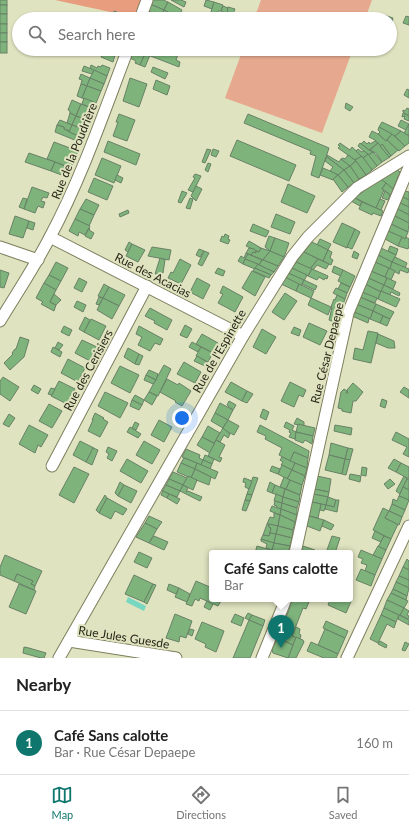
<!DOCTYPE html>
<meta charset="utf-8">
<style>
body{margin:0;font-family:Lato,sans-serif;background:#f6f6f6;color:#222}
.you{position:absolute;left:182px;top:418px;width:14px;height:14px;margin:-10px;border:3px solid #fff;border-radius:50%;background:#1a73e8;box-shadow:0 0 0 6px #1a73e833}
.badge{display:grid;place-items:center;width:26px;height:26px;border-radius:50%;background:#0f766e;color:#fff;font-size:13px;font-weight:700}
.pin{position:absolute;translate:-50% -33px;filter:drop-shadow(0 1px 2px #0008)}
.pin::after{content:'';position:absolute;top:21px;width:14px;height:12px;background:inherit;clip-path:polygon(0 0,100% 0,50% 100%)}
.popup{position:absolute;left:209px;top:550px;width:144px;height:52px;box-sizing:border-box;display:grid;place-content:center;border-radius:4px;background:#fff;filter:drop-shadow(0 1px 3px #0005);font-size:13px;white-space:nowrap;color:#767676}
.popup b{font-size:15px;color:#222}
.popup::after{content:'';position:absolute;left:50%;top:100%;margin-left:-8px;border:8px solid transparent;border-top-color:#fff}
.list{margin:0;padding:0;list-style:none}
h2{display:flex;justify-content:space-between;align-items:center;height:52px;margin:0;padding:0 16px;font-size:17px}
h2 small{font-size:13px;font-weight:400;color:#767676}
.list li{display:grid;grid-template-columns:26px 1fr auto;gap:12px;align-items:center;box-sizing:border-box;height:64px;padding:0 16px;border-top:1px solid #e0e0e0}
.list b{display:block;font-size:15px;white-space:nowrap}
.list p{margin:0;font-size:13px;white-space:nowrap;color:#767676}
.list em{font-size:13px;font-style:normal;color:#767676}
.icon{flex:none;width:22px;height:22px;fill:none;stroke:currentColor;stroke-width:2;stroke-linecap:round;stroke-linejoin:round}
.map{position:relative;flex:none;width:409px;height:658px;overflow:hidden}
.search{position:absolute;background:#fff;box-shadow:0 1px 3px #0004;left:12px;right:12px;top:12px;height:44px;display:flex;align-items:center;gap:10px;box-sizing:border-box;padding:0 14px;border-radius:22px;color:#767676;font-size:15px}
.sheet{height:116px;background:#fff}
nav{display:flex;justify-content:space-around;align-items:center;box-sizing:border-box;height:56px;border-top:1px solid #e0e0e0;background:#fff;font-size:11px;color:#767676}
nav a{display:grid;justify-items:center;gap:2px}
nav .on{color:#0f766e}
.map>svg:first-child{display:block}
</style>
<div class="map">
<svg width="409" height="658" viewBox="0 0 409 658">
<rect width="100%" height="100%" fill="#e0e3bf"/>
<g fill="#e6a98f">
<polygon points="261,0 372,0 365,19 254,19"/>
<polygon points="243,49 353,49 322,133 225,98"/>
</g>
<polygon fill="#e79d7e" points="55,0 144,0 138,18"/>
<polygon fill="#77d7c0" points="128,597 146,606 144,611 126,602"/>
<g fill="#7eb47b" stroke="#688167">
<rect x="0" y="0" width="7" height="5"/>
<polygon points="152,0 163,0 168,2 164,10 150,4"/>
<polygon points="171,0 181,0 186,2 184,7"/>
<polygon points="206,0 214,2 212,9 204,6"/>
<polygon points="168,2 182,10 178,18 164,10"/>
<polygon points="214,2 223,5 221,11 218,11 217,14 211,12"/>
<polygon points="150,4 164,10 161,17 148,11"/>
<rect x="0" y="5" width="7" height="9"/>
<polygon points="223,6 228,8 227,14 221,11"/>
<polygon points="228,7 235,9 232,16 227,14"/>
<polygon points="164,10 178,17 177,19 166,18 164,19 161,17"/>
<polygon points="114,11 130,17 129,19 113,19 114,18 112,17"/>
<polygon points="148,11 161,18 161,19 145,18"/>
<rect x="0" y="14" width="7" height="10"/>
<polygon points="381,14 393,18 391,25 390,19 380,19"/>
<polygon points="406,16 409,17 409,25 403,23"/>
<rect x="0" y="24" width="7" height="9"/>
<rect x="0" y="33" width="7" height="9"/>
<rect x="0" y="42" width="7" height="11"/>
<polygon points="102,49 118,49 116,55"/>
<polygon points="134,49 145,54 140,65 135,63 136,61 130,58"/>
<polygon points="135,49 151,49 148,55"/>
<polygon points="151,49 165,49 178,54 176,60 180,62 179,67 148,55"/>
<polygon points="104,50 115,55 113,62 101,57"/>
<polygon points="145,54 150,55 145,67 140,65"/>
<polygon points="91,65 97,68 98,66 101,67 102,65 110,68 107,76 90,69"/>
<polygon points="84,66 94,70 92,74 82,71"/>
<polygon points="153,67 168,73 165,79 151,72"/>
<polygon points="94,70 107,76 104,84 90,78"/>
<polygon points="81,74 90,78 87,86 81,84 82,80 79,79"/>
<polygon points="90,78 104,84 101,91 87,86"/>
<polygon points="130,78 147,84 139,107 123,101"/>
<polygon points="156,80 170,86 167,95 153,89"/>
<polygon points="81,84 87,86 82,98 77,96"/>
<polygon points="87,86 101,91 96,103 82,98"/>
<polygon points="407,89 409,90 409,98 404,95"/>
<polygon points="84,98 96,103 94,109 82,104"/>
<polygon points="72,100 81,104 76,116 70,113 70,111 68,110"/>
<polygon points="346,103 353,107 350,111 345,108"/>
<polygon points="81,104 94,109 90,121 76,116"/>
<polygon points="407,108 409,109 409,116 403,112 403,110 405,111"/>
<polygon points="70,113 76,116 72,125 67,123"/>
<polygon points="403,113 409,116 409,121 404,119 405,116 402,117"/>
<polygon points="119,114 135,120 127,141 113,136 118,122 116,122"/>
<polygon points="248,114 329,148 319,178 311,175 316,156 310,154 311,151 244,123"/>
<polygon points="76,116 89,121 86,130 72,125"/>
<polygon points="60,120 72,125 70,131 64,129 64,127 57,125"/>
<polygon points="401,120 409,124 406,130 398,126"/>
<polygon points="382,122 401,131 395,136 379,127"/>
<polygon points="409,124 409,136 404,133"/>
<polygon points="57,125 64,127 64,129 79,136 77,141 55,132"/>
<polygon points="72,125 86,130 83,138 69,132"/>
<polygon points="379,127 392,134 386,141 378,134 380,132 378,130"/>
<polygon points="372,131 378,134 386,141 387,140 398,150 391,156 382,144 380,146 375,140 369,137"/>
<polygon points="401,131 409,136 409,143 405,146 395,136"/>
<polygon points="392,134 405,146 399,151 387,140"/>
<polygon points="237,140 296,165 289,181 230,156"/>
<polygon points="108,141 140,154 136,165 104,152"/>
<polygon points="364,141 367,144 369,142 370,144 375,141 378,143 369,150 361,144"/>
<polygon points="54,142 78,151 71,168 47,159"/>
<polygon points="340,143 350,150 352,147 362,156 355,160 338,148 340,146 338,145"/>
<polygon points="360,143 369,150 373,152 368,155 358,146"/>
<polygon points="378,143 390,157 382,162 376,153 370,150"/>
<polygon points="382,144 391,156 389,157 380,146"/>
<polygon points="207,149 211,150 205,163 202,162"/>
<polygon points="213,149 219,151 216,157 211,155"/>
<polygon points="358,149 362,152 364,151 368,154 363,158 356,151"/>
<polygon points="373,152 382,162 377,166 368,155"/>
<polygon points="29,153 55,162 51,171 25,162"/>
<polygon points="368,154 377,166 372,170 363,158"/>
<polygon points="327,155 339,162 341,159 350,166 344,170 327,157"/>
<polygon points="348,155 356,161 350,166 341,159 343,158 345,159"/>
<polygon points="362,156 372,170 366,175 355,160"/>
<polygon points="327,157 344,170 338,175 330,171 333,167 325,161"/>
<polygon points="102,158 121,166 114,183 95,175"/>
<polygon points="356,161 366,175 359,179 350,166"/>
<polygon points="55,162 70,168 67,177 51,171"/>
<polygon points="208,163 211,164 208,172 205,170"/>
<polygon points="350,166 359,179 354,183 344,170"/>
<polygon points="323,168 330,171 338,175 333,180 320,175"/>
<polygon points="395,168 400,172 393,189 380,179"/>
<polygon points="344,170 354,183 348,187 338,175"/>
<polygon points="195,174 201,176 193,192 188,190 195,178 193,177"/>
<polygon points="117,175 123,178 121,183 115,180"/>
<polygon points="338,175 348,187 342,192 333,179"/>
<polygon points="94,178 113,186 107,200 88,192"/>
<polygon points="380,178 386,183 382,189 384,190 376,208 355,198"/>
<polygon points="386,183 393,189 391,195 382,189"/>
<polygon points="288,184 315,196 307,213 281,202"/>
<polygon points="196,186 202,189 196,201 191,196"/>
<polygon points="32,187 49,193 47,198 43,197 41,201 45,202 43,208 38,206 35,213 24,209"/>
<polygon points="182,191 187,193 181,203 178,202"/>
<polygon points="385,191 390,195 388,200 382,198"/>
<polygon points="405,191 409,192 409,200 403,197"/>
<polygon points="403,197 409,200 409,207 400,203"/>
<polygon points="23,198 27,199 24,209 19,207"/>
<polygon points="190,198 193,199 190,209 186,208"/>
<polygon points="355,198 362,202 360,206 351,201"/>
<polygon points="86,199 99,205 94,215 80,209"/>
<polygon points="380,199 385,201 381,210 376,208"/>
<polygon points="362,202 383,211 381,216 373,213 372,215 359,209"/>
<polygon points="400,203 409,207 409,215 398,209"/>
<polygon points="80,209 94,215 89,226 75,219"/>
<polygon points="398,209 409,215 409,223 395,216"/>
<polygon points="128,210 129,213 120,217 119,214"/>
<polygon points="276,214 295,222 290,234 271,227"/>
<polygon points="15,216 29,221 23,238 9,234"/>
<polygon points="395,216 409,223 408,232 391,224"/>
<polygon points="75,219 90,226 85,235 79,232 78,236 69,231"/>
<polygon points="29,221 35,223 33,230 27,228"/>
<polygon points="342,223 355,229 347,248 333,242"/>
<polygon points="253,224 269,231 266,237 250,231"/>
<polygon points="391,224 408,232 405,239 388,231"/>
<polygon points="89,228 90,229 89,230 94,233 91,239 85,236"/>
<polygon points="355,229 360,232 352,249 347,247"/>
<polygon points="388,231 402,237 398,246 385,239"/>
<polygon points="225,234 229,236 228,239 230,240 228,244 220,241 222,236 224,237"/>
<polygon points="269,236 275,238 270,251 265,247"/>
<polygon points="402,237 405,239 406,237 409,239 409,246 408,249 398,246"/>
<polygon points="275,238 289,243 284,257 270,251"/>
<polygon points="320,239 331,244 328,250 317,245"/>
<polygon points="249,241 261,248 259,252 246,246"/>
<polygon points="129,242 132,244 128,252 125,250"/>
<polygon points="312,242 328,250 323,261 304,252"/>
<polygon points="132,244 145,250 138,262 126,256"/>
<polygon points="390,246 398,249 396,255 388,251"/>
<polygon points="152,247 171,250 169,260 148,256"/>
<polygon points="249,248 254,249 256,251 256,253 253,252 251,255 246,253"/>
<polygon points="261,248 270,251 263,260 251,255 253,252 256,253 256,251 259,252"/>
<polygon points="381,248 396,255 392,262 378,255"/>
<polygon points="199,249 204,251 200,257 196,255"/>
<polygon points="328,250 332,252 330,258 333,260 331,265 323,261"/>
<polygon points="204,251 209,253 202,266 198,264"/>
<polygon points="270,251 284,257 278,266 263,260"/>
<polygon points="354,251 359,254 357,259 352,257"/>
<polygon points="304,252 318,259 310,269 296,262"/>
<polygon points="246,253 248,254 243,264 238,261 241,256 244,258"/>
<polygon points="248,254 262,260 259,265 245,259"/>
<polygon points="378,255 392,262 390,269 375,262"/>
<polygon points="395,257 407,263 405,268 392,262"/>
<polygon points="160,258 165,260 163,273 155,274"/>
<polygon points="180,259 191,265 181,284 168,278 171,272 173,273"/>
<polygon points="245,259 258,264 255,269 243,264"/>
<polygon points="318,259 329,264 326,269 317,265 313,270 310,269"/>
<polygon points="262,260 263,260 278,266 274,272 259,265"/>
<polygon points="56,262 68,268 61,281 49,275"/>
<polygon points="296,262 312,269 308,276 292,268"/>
<polygon points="375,262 389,268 385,277 371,271"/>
<polygon points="392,262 409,269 408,273 400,270 399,274 390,269"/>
<polygon points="258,264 259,265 274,272 271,275 255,268"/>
<polygon points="334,266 343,270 341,276 332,272"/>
<polygon points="218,268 225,271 223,276 215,273"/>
<polygon points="255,268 271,275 269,278 253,271"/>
<polygon points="292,268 307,275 304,281 288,273"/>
<polygon points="389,268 395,271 391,280 385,277"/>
<polygon points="312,269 328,276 327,279 325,278 324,280 319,277 317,280 308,276"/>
<polygon points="0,270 9,273 4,288 0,287"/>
<polygon points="343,270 355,276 350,287 338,281"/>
<polygon points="252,271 265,277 255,296 242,288"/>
<polygon points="371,271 387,278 384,285 368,278"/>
<polygon points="288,273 304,280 301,286 285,277"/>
<polygon points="49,275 61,281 56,290 44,283"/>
<polygon points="285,277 299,284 296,291 281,284"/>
<polygon points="79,278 87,282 82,292 74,288"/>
<polygon points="197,278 210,285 203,299 190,292"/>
<polygon points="368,278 384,285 382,290 381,292 365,284"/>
<polygon points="387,278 396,282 393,289 384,285"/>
<polygon points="304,280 317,286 315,290 302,284"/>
<polygon points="44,283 56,290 50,302 56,305 54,311 41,304 43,302 36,298"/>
<polygon points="341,283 350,287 347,293 338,289"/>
<polygon points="104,284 109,287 103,298 98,296"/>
<polygon points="299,284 314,291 311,298 296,291"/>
<polygon points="365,284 381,292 378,299 362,292"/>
<polygon points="384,285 400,293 399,296 391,292 390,295 381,291"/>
<polygon points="223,286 243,297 235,312 218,303 223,294 220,293"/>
<polygon points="109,287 125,295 119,306 103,298"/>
<polygon points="336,288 347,293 345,299 333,293"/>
<polygon points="381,291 400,299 396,307 378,299"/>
<polygon points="362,292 377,298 375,303 360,297"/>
<polygon points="285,293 297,301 284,320 272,312"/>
<polygon points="54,294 61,300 56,305 50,302"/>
<polygon points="337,295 345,299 336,323 329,320 332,307 331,307 334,299 335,300"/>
<polygon points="99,297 103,298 99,305 96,304"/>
<polygon points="360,297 376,304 373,311 356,304"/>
<polygon points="103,298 119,306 112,319 97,310"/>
<polygon points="311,298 331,307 328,315 308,305"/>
<polygon points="77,301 86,305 83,312 74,307"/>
<polygon points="356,304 373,311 370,319 353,312"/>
<polygon points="376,304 394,312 390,319 373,311"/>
<polygon points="150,308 172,320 167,330 154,323 155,321 145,316"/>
<polygon points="373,311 383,316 380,323 370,319"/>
<polygon points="354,312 369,318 368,323 352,316"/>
<polygon points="383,316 390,319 387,326 380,323"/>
<polygon points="85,317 90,320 84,332 79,329"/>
<polygon points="91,319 106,326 99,340 84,332"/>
<polygon points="309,323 327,331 320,345 303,337"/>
<polygon points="185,325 192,329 187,338 180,335"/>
<polygon points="64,326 72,330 69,336 61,332"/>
<polygon points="139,326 163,339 160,345 155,343 150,351 138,345 142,337 136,334"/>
<polygon points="294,327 301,330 299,336 291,333"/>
<polygon points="262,329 276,337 266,354 253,347"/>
<polygon points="368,331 378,333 371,363 353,359 355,348 363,350"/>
<polygon points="202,334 218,343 213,353 196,344"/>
<polygon points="378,334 394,341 395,348 388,348 376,343"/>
<polygon points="20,337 29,340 24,357 10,370 4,363 13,354 12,353 15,349 16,349"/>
<polygon points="82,340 97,347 90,361 75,353"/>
<polygon points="58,342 63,345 59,350 55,348"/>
<polygon points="192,342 201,347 198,352 189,347"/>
<polygon points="53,347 62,352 60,357 51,352"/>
<polygon points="201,347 213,353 208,362 196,356"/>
<polygon points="128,348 139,354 135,364 124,357"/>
<polygon points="139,354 143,356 139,365 135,364"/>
<polygon points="197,356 207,362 205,366 194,361"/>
<polygon points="68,359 85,368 78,382 61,373"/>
<polygon points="184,362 201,372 195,383 177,374"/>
<polygon points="164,365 171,369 158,396 149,392"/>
<polygon points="120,366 139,375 130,393 111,383"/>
<polygon points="149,370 158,374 156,380 146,375"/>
<polygon points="146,375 156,380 153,384 144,380"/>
<polygon points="3,377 19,387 10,401 0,394 0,381"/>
<polygon points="167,379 178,385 179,383 191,391 182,406 175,402 176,401 160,392"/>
<polygon points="59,381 75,389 67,404 51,396"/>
<polygon points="231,382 247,391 242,401 225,392"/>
<polygon points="290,382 306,390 303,397 299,395 294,407 281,401"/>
<polygon points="353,383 363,392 356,401 353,401 351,413 342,411 342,409 338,408 341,392 344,389 347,391 346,393 348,393 347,390"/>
<polygon points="34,385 41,389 38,394 31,390"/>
<polygon points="404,387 409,390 409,398 400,392"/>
<polygon points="51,388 55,389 52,395 48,394"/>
<polygon points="247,391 253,394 247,403 242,401"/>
<polygon points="105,392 128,403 120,418 98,406"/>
<polygon points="149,392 157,396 152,405 144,400"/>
<polygon points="135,395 144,400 142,405 132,400"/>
<polygon points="382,399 387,401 385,408 380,406"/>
<polygon points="132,400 142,405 139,410 130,406"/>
<polygon points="229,401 236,405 233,410 227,405"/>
<polygon points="220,403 233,410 228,420 215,413"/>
<polygon points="49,404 62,411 52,428 39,421"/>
<polygon points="263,409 269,412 266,420 260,417"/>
<polygon points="95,413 104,418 103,419 108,422 100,437 88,431 93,420 92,420"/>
<polygon points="215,413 228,420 223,428 211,421"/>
<polygon points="9,414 15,418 9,427 3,424"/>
<polygon points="297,418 304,422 304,426 294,424"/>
<polygon points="159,420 172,427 164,442 151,435"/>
<polygon points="228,420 239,426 234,435 224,430 223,428"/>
<polygon points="135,422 139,424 136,430 132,428"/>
<polygon points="286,422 294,426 292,430 296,432 295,439 289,437 291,433 289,432 290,430 284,427"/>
<polygon points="298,424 315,428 313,436 296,432"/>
<polygon points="29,425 48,435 41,447 38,445 35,453 19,444"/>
<polygon points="260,425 309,451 308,458 294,452 290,461 279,455 282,448 265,439 266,436 257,432"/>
<polygon points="335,425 352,428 351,435 334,431"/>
<polygon points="208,426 220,433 214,443 202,437"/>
<polygon points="130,427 141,434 138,438 127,432"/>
<polygon points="223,428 230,434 228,438 224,435 220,442 216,440"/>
<polygon points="296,432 313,436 312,444 305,440 303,443 295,440"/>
<polygon points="396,432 409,439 409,457 403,454 407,447 392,440"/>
<polygon points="202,437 215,444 210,453 197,445"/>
<polygon points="216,440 225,445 219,457 222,458 220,462 208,456"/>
<polygon points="80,441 94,448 86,462 73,455"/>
<polygon points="144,441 160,450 152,464 136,455"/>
<polygon points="331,443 348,448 345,459 329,455"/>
<polygon points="108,447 117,451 112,461 107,458 109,454 106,452"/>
<polygon points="93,448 98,450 92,465 86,462"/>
<polygon points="348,448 353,449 350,460 345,459"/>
<polygon points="186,449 200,455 199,458 203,460 201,465 182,457"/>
<polygon points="294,452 308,458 307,468 290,461"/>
<polygon points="205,455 214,459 212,464 203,460"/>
<polygon points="329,455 345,459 342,474 325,470"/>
<polygon points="282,457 295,463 292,470 281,465 283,462 280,460"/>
<polygon points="184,458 197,463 195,469 181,463"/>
<polygon points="127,459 148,471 141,483 120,471"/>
<polygon points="345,459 350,460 346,475 342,474"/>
<polygon points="394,459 401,463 396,472 388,468"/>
<polygon points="203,460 212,464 210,469 201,465"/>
<polygon points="181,463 195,469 191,478 177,472"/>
<polygon points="197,463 218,472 215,479 195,469"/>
<polygon points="295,463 307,468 305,476 292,470"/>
<polygon points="401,463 409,467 409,479 396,472"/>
<polygon points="282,465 292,470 287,479 278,474"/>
<polygon points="272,466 280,469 278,474 270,471"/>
<polygon points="74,467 89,474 74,503 59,495"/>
<polygon points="362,467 367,468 366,476 361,475"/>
<polygon points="195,469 211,477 209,485 191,478"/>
<polygon points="292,470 305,476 302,485 287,479"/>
<polygon points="173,472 187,478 183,485 169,479"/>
<polygon points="350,474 361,476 360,482 349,479"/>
<polygon points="188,476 197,480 193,490 183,485"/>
<polygon points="317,476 331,479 329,492 314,489"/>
<polygon points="404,476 407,479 400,494 396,491"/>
<polygon points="253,477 258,478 252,495 247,494"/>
<polygon points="284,477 290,480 286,489 280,487"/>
<polygon points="244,478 252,481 249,489 245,487 246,483 243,482"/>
<polygon points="169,479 183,485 180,491 166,485"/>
<polygon points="390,479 395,484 388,489 384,484"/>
<polygon points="407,479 409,480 409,490 403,487"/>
<polygon points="290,480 302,485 300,495 286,489"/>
<polygon points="120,482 124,485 118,496 115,493"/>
<polygon points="270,482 275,485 272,493 267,491"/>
<polygon points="124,485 137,491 131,503 118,496"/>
<polygon points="166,485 180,491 177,497 162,491"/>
<polygon points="183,485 188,488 186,492 188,491 202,497 200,501 180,491"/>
<polygon points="275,485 285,489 283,497 272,493"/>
<polygon points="403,487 409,490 409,500 399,496"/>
<polygon points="285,489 300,495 299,502 283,497"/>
<polygon points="314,489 329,492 328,497 313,494"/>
<polygon points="163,491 169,494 167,498 161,495"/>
<polygon points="169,494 180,499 177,504 167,498"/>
<polygon points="247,494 252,495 250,501 245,500"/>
<polygon points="276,494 283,497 282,503 274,501"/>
<polygon points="313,494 328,497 326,505 312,502"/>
<polygon points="105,495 107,498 99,513 96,510"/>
<polygon points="399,496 409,500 405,510 392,504 393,499 397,501"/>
<polygon points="283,497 299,502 297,508 282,503"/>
<polygon points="328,497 336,500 334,507 326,505"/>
<polygon points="107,498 127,509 123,515 115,511 111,519 99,513"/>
<polygon points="245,500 250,501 246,511 242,510"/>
<polygon points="336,500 339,500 337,512 325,509 326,505 334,507"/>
<polygon points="275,501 282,503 281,509 276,508 277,506 274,505"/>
<polygon points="312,502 321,504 318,518 309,516"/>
<polygon points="282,503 297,508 297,515 281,509"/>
<polygon points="321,504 326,505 324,511 320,510"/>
<polygon points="392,504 405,510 402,517 389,511"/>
<polygon points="272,506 281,509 280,515 270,511"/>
<polygon points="383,508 389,511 385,518 398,524 391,539 373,530"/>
<polygon points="281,509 297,515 295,522 280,515"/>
<polygon points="389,511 402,517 399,525 385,518"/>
<polygon points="274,513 280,515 278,526 267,524 270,517 274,518"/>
<polygon points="280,515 295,522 293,530 278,526"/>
<polygon points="149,516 162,522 157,529 145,523"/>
<polygon points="309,516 324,520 320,531 307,526"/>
<polygon points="324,520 334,525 331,530 322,526"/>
<polygon points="145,523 157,529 149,543 136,537"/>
<polygon points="267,524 269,524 269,527 271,528 269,536 263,535"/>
<polygon points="269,524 278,526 276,534 270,533 271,528 269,527"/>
<polygon points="278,526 293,530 292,538 276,534"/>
<polygon points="375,531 384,536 381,542 372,538"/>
<polygon points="270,533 276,534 274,543 261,539 263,535 269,536"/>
<polygon points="276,534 292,538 290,546 274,543"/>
<polygon points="154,536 168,542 164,550 149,543"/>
<polygon points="332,536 340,538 335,553 326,553"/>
<polygon points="384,536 391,539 386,550 378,547"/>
<polygon points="261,539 274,543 272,550 266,548 267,544 261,541"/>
<polygon points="274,543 290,546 288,553 272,550"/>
<polygon points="257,546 271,550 271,553 255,553"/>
<polygon points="303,546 315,550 314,553 301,553"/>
<polygon points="378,546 386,550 382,559 373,555"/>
<polygon points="361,550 382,559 375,575 365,571 367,565 361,563 363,559 358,557"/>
<polygon points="139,552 152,558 147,568 134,562"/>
<polygon points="5,555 42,571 35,586 31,584 33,581 17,574 14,581 0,575 0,567"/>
<polygon points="407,559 409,561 409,570 403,567"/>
<polygon points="403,567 409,570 409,580 399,576"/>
<polygon points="361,569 375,575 371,586 356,580"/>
<polygon points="17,574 33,581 31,584 35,586 34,590 14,581"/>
<polygon points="134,575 153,584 144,602 125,594"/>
<polygon points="399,576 409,580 409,588 396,582"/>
<polygon points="196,581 212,588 210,592 212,593 212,599 222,599 218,606 200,598 199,601 195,599 192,606 186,604"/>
<polygon points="396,582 409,588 407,596 393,589"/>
<polygon points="19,584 36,591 26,614 9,607"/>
<polygon points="153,584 156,585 147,604 144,602"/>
<polygon points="169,584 179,588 176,594 167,590"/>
<polygon points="179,588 190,594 187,602 175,597"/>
<polygon points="393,589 407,596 406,600 391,593"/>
<polygon points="391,593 408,601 404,608 387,600"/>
<polygon points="350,596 353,597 346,613 328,605 330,600 333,601 334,599 350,599"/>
<polygon points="292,599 302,600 309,602 306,609 303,608 292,636 296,637 293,645 277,638 289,610"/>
<polygon points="387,600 404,608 400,616 384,608"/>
<polygon points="207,601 213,604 210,610 204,607"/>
<polygon points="384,608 399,615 396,622 381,615"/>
<polygon points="404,608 409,611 407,615 409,616 408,619 400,615"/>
<polygon points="248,613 252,615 249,620 245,618"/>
<polygon points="175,614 192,621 186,638 180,636 179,642 166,638"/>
<polygon points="235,614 244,618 241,626 231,622"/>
<polygon points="252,615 265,620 263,626 249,620"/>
<polygon points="381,615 396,622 394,628 387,624 378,643 370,639"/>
<polygon points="399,615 409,620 409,625 398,619"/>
<polygon points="249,620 263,626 250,658 233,658"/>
<polygon points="326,621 348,631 345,638 323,628"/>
<polygon points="202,622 224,631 216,652 205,647 206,644 195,639"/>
<polygon points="296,627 300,629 299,634 301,635 300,639 292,636"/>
<polygon points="190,629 194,630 192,636 188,634"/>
<polygon points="325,629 345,638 338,654 318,645"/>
<polygon points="296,637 303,640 304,642 296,658 288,658"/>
<polygon points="277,638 293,645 288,658 273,653 272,650"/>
<polygon points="380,641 387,645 386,648 378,644"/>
<polygon points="311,642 338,654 336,658 324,658 307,651"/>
<polygon points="405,642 409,644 405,651 402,650"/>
<polygon points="24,647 29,648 46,653 44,658 41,658 23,653"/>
</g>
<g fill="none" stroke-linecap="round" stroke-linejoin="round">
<g stroke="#7d7f5e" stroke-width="13">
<g id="minor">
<polyline points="140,19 147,0"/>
<polyline points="50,237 243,336"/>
<polyline points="0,247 38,260"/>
<path d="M0,321c17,-28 35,-55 50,-84 32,-60 54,-125 78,-188"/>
<polyline points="52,466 147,286"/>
<polyline points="295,553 348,313 409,167"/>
<polyline points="69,641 176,658"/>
<polyline points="59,658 243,336 292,257 308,237 357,188 409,156"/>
<polyline points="262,658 286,599"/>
<polyline points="347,658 409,526"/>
</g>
</g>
<use href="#minor" stroke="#fff" stroke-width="11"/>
</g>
<g text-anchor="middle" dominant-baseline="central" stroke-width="4" stroke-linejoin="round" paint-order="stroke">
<g font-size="12" fill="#27281a" stroke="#e0e3bf">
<text transform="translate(74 151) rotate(-68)">Rue de la Poudrière</text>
<text transform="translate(153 275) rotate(27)">Rue des Acacias</text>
<text transform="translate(219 351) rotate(-60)">Rue de l'Espinette</text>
<text transform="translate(327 353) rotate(-76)">Rue César Depaepe</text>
<text transform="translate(88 370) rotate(-62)">Rue des Cerisiers</text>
<text transform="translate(124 637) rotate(9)">Rue Jules Guesde</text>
</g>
</g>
</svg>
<div class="you"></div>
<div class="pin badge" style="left:281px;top:648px">1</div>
<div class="popup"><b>Café Sans calotte</b>Bar</div>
<div class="search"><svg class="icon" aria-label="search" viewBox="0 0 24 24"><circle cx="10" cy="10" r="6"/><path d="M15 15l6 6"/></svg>Search here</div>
</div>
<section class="sheet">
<h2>Nearby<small></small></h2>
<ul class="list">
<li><span class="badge">1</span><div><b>Café Sans calotte</b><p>Bar · Rue César Depaepe</p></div><em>160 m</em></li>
</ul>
</section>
<nav>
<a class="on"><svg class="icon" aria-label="map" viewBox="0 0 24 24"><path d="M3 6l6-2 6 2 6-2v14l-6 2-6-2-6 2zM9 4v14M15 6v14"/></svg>Map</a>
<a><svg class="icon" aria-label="directions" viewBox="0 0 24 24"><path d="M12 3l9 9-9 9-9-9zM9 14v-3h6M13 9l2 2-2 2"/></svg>Directions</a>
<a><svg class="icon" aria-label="saved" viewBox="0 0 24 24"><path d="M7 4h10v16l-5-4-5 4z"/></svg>Saved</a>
</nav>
